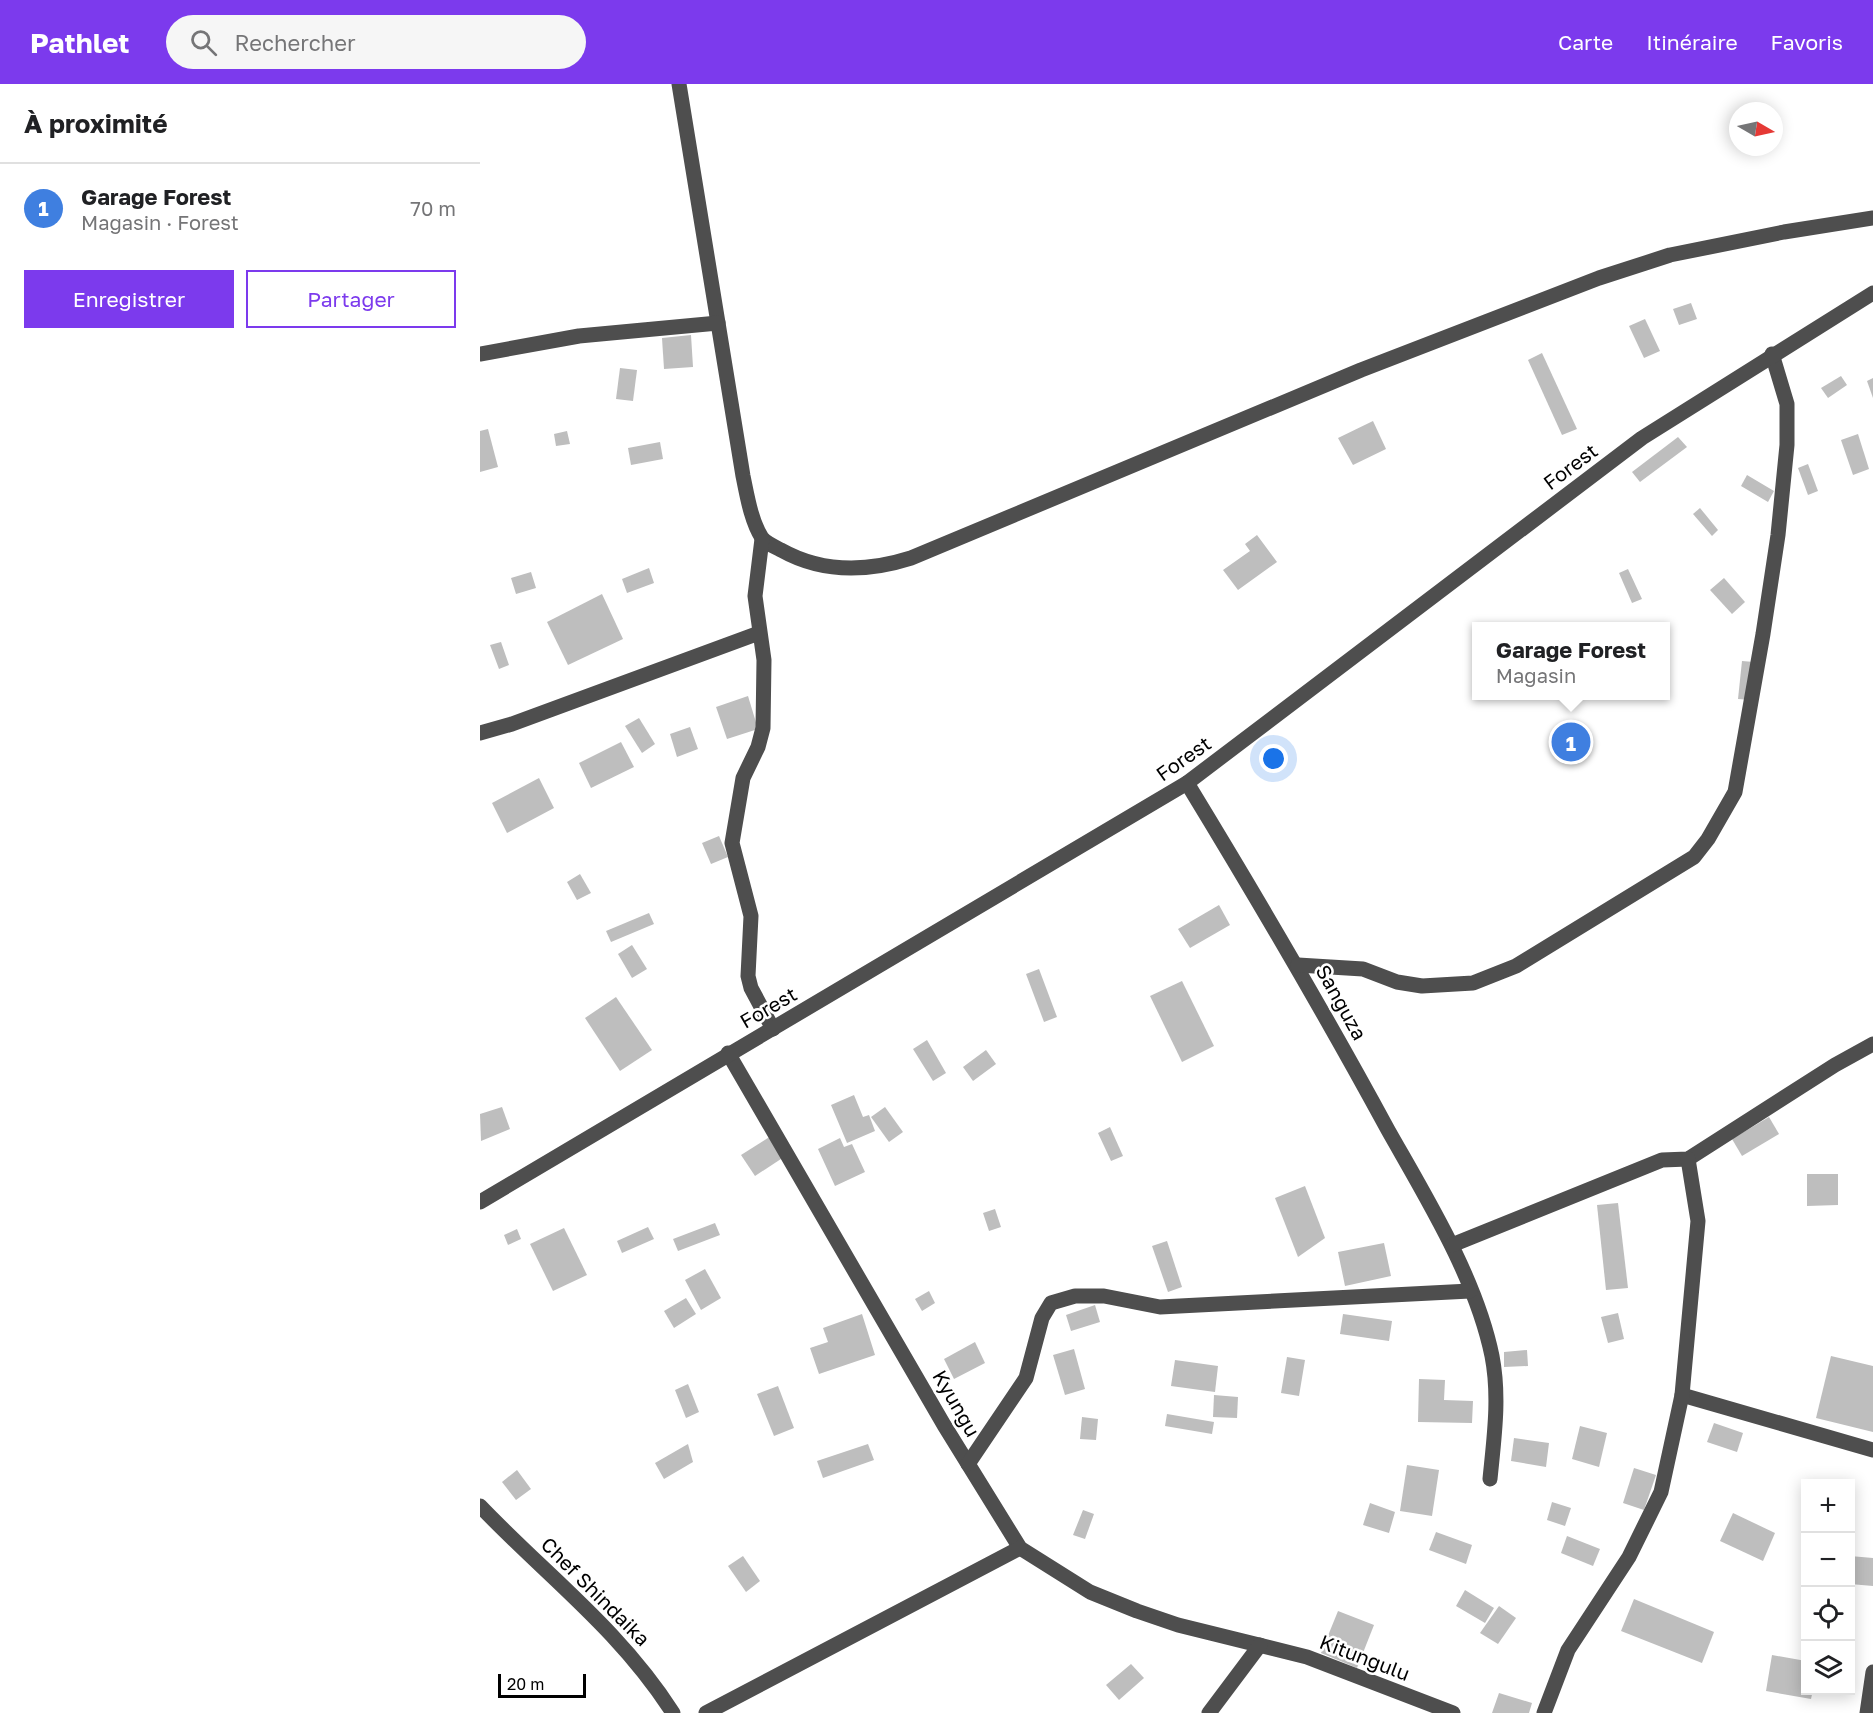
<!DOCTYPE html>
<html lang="fr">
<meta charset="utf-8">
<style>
body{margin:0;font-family:"Golos Text",sans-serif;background:#f6f6f6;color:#202124}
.controls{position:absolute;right:18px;bottom:18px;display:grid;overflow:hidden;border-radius:0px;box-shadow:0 3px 15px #0003}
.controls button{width:54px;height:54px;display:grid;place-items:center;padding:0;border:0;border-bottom:2px solid #e0e0e0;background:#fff;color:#202124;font:30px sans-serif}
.compass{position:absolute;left:1249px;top:18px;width:54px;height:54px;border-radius:50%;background:#fff;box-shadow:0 3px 15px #0003;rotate:99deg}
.scale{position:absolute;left:18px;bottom:15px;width:88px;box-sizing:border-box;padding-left:6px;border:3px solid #000;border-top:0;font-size:16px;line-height:21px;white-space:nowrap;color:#000;-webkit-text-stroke:4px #fff;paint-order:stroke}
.you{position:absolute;left:794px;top:675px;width:21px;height:21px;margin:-15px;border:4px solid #fff;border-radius:50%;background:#1a73e8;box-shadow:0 0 0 9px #1a73e833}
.badge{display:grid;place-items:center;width:39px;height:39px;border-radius:50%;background:#7c3aed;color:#fff;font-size:20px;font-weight:700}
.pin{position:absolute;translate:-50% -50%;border:3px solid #fff;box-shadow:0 2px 6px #0006}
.popup{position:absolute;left:992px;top:538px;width:198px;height:78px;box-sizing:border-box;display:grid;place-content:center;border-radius:0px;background:#fff;filter:drop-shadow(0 2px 4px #0005);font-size:20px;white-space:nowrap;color:#757577}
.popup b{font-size:22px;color:#202124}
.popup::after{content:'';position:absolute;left:50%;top:100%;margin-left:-12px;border:12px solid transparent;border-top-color:#fff}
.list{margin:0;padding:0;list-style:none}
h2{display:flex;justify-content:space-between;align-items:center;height:78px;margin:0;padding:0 24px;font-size:26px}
h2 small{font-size:20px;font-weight:400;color:#757577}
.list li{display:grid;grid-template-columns:39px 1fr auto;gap:18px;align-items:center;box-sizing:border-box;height:90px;padding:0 24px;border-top:2px solid #e0e0e0}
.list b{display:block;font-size:22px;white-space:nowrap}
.list p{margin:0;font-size:20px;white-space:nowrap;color:#757577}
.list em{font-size:20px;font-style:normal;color:#757577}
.actions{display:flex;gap:12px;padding:18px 24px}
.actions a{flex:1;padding:14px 0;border:2px solid #7c3aed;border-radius:0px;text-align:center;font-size:21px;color:#7c3aed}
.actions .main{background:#7c3aed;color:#fff}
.icon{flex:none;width:33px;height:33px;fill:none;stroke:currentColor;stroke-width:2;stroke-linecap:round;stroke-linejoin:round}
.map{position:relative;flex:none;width:1393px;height:1629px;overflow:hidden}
header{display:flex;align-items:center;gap:36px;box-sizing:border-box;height:84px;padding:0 30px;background:#7c3aed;color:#fff}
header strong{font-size:28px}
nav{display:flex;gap:33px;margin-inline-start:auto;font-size:21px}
.search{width:420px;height:54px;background:#f6f6f6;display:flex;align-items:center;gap:15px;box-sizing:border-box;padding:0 21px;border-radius:33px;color:#757577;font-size:22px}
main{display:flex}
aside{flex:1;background:#fff}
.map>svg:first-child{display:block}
</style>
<header>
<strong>Pathlet</strong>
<div class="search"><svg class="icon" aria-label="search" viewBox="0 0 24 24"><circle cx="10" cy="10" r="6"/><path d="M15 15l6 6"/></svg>Rechercher</div>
<nav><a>Carte</a><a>Itinéraire</a><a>Favoris</a></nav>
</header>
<main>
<aside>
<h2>À proximité<small></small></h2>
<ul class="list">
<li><span class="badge" style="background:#3f7fe0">1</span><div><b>Garage Forest</b><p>Magasin · Forest</p></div><em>70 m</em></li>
</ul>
<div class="actions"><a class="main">Enregistrer</a><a>Partager</a></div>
</aside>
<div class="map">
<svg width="1393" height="1629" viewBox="0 0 1393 1629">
<rect width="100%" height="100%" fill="#fff"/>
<g fill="#bebebe">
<polygon points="1211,219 1217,235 1199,241 1193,225"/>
<polygon points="1165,235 1180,267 1164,274 1149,242"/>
<polygon points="211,251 213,283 184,285 182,254"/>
<polygon points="1062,269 1097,345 1082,351 1048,276"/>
<polygon points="140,284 157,286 153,317 136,315"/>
<polygon points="1361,292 1367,301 1348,314 1341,304"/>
<polygon points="1393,294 1393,314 1387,297"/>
<polygon points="893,337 906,365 873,381 858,354"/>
<polygon points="8,345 18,383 0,388 0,347"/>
<polygon points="87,347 90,360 76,362 74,350"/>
<polygon points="1378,350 1389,385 1373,391 1361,356"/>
<polygon points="1198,353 1207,363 1160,398 1152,388"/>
<polygon points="180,358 183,375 151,381 148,364"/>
<polygon points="1328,380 1338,407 1328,411 1318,384"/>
<polygon points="1267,391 1294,407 1288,418 1261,402"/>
<polygon points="1220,424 1238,446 1232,452 1213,430"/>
<polygon points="777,451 797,478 758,506 743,486 770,467 765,460"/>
<polygon points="169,484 174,499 147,509 142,495"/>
<polygon points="1148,485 1162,515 1152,519 1139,489"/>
<polygon points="51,488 56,504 36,510 31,494"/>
<polygon points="1244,494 1265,518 1252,530 1230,506"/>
<polygon points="122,510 143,555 88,581 67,538"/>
<polygon points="21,558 29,581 19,585 10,561"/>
<polygon points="1262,577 1274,578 1271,616 1258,615"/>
<polygon points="268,612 278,645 247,655 236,623"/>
<polygon points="159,634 175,660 162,669 145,642"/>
<polygon points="210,643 218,665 197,673 190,650"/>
<polygon points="141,658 154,683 111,704 99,679"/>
<polygon points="59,694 74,724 27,749 12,719"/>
<polygon points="239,752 248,773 231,780 222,759"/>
<polygon points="100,790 111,809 97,816 87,798"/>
<polygon points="739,821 750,841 710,864 698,845"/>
<polygon points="169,829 174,840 131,858 126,847"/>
<polygon points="152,861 167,885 152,894 138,870"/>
<polygon points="559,885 577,933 564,938 546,890"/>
<polygon points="702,897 734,962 702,978 670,912"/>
<polygon points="136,913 172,966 140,987 105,934"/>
<polygon points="447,956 466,989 453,997 433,965"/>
<polygon points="506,966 516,980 493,997 483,983"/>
<polygon points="374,1011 383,1033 389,1031 395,1047 367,1059 351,1021"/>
<polygon points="22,1023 30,1045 1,1057 0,1030"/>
<polygon points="405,1023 423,1048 409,1058 391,1033"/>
<polygon points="1289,1033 1299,1050 1262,1072 1252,1055"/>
<polygon points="630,1043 643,1072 631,1077 618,1049"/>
<polygon points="291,1052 304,1073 275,1092 261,1071"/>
<polygon points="360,1054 364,1063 372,1060 385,1088 355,1102 338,1065"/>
<polygon points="1327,1090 1358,1090 1358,1121 1327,1122"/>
<polygon points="825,1102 845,1154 818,1173 795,1114"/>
<polygon points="1138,1119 1148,1204 1126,1206 1117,1121"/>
<polygon points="515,1125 521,1143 509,1147 503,1129"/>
<polygon points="235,1139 240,1151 198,1167 193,1155"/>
<polygon points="168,1143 174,1155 142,1169 137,1157"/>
<polygon points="84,1144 107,1191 73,1207 50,1160"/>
<polygon points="37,1145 41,1155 28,1161 24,1151"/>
<polygon points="687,1157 702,1203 688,1208 672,1162"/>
<polygon points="904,1159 911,1192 865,1202 858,1168"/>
<polygon points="225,1185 241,1214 221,1226 205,1196"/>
<polygon points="449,1207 455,1219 442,1227 435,1215"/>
<polygon points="206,1214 216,1230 194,1244 184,1227"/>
<polygon points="615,1221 620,1238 591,1247 586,1231"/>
<polygon points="1138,1229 1144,1255 1128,1259 1121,1233"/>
<polygon points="382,1230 395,1271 339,1290 330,1264 348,1258 343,1244"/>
<polygon points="863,1230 912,1237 909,1257 860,1250"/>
<polygon points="495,1258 505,1279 474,1295 464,1275"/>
<polygon points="594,1265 605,1305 585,1311 573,1271"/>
<polygon points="1047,1266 1048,1282 1024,1283 1024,1268"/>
<polygon points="1351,1272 1393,1282 1393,1348 1336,1334"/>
<polygon points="807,1273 825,1276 819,1312 801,1309"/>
<polygon points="695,1276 738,1282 735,1308 691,1302"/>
<polygon points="939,1295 965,1296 964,1316 993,1317 992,1339 938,1338"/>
<polygon points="208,1300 219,1328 206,1334 195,1306"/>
<polygon points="298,1302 314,1344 294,1352 277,1310"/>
<polygon points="734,1311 758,1313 757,1334 733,1333"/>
<polygon points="687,1330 734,1338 732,1350 685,1342"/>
<polygon points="602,1333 618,1335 616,1356 600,1355"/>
<polygon points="1234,1339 1263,1349 1257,1368 1227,1358"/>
<polygon points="1100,1342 1127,1349 1119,1383 1092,1375"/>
<polygon points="1034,1354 1069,1359 1066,1383 1031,1377"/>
<polygon points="208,1360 213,1378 184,1395 175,1379"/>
<polygon points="388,1360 394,1376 343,1394 337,1377"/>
<polygon points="927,1381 959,1386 952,1432 920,1427"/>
<polygon points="1154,1384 1176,1391 1164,1426 1143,1419"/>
<polygon points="37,1386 51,1405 36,1416 22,1398"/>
<polygon points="1072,1418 1091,1424 1085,1442 1067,1436"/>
<polygon points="890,1419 915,1428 909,1449 883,1441"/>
<polygon points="603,1426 614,1430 605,1455 593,1451"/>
<polygon points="1253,1429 1295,1449 1283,1477 1240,1457"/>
<polygon points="956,1448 992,1461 986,1480 949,1466"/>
<polygon points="1087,1452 1120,1465 1113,1482 1081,1469"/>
<polygon points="263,1472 280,1497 266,1508 248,1482"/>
<polygon points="1370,1472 1393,1474 1393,1502 1370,1500"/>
<polygon points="985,1506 1014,1524 1005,1539 976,1522"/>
<polygon points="1154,1515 1234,1548 1222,1579 1141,1547"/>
<polygon points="1019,1522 1036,1534 1018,1560 1000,1549"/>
<polygon points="858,1527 894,1541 877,1584 841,1569"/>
<polygon points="1292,1571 1326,1577 1326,1606 1333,1606 1331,1615 1286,1607"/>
<polygon points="651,1580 664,1594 639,1616 626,1601"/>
<polygon points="1019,1609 1052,1619 1049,1629 1012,1629"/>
</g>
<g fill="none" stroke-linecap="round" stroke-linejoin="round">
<g stroke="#4e4e4e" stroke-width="15">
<path d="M199,0l64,392c4,19 8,45 19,62 4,5 13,9 19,12 41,23 86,22 130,8l450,-188 238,-92 71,-23 114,-23 89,-14"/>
<polyline points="0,270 99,252 238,239"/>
<polyline points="282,455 275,512 284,576 283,644 278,663 263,694 252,759 271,832 268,892 271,904 293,945"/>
<polyline points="0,649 32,640 279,549"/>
<path d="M707,699c70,115 137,229 201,347 39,69 88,148 104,226 8,41 2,82 -2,123"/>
<polyline points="818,881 883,885 917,898 942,902 993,899 1036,882 1214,773 1228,755 1255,708 1283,550 1298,451 1307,361 1307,320 1292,270"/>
<polyline points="248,969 464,1341 540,1464 610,1508 657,1527 698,1541 827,1573 973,1629"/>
<polyline points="0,1118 707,699 1162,354 1393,209"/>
<polyline points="972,1161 1182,1076 1208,1075 1355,981 1393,960"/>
<polyline points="1202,1311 1393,1366"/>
<polyline points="488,1380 546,1294 562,1234 571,1219 595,1212 624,1212 680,1223 990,1207"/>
<path d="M0,1422c68,71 139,123 193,207"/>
<polyline points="226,1629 540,1464"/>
<polyline points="729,1629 780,1561"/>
<polyline points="1064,1629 1088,1566 1149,1473 1181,1408 1202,1311 1218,1137 1208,1075"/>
<polyline points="1387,1629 1393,1588"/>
</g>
</g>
<g text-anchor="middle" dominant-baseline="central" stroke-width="5" stroke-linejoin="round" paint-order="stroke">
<g font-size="20" fill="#000" stroke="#fff">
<text transform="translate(1090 382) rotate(-37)">Forest</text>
<text transform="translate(703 674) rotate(-35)">Forest</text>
<text transform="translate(862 918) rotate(61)">Sanguza</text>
<text transform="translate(288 923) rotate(-30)">Forest</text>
<text transform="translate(477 1319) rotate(60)">Kyungu</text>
<text transform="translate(116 1507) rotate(45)">Chef Shindaika</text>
<text transform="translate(885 1573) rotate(21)">Kitungulu</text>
</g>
</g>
</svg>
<div class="controls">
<button>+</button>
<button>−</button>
<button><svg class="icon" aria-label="locate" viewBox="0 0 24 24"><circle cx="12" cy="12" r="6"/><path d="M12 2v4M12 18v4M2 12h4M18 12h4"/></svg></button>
<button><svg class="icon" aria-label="layers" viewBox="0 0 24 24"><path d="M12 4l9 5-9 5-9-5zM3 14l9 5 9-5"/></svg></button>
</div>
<svg class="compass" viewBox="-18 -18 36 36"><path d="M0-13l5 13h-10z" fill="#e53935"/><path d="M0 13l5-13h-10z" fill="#757577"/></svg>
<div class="scale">20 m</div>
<div class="you"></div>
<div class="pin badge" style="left:1091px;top:658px;background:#3f7fe0">1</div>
<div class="popup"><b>Garage Forest</b>Magasin</div>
</div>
</main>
